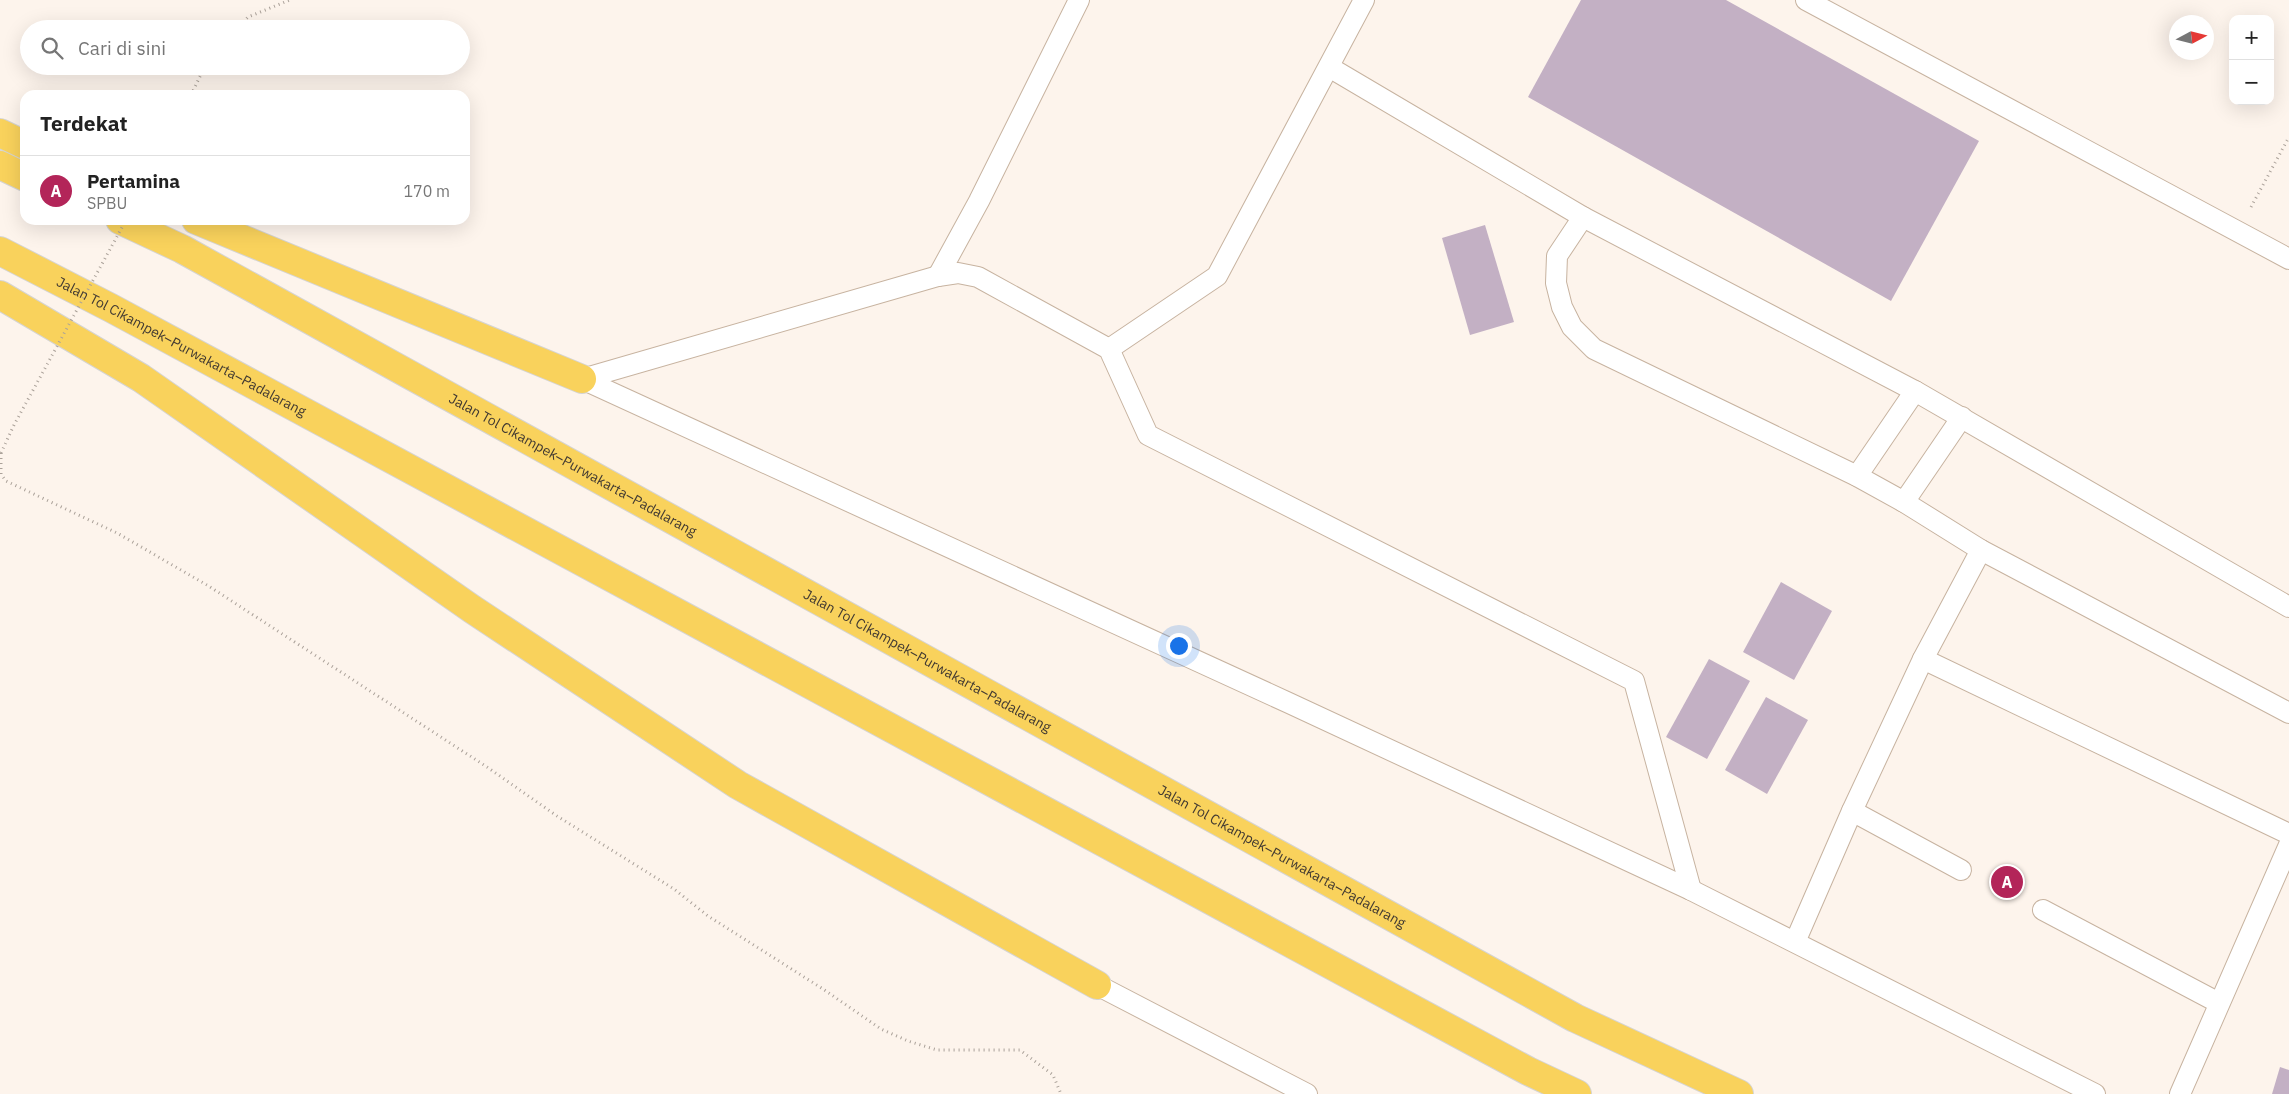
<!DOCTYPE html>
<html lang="id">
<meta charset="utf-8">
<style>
body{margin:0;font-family:"IBM Plex Sans",sans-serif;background:#f6f6f6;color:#222}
.controls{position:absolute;right:15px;top:15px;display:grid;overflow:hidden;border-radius:10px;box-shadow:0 5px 20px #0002}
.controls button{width:45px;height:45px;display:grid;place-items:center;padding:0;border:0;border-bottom:1px solid #e0e0e0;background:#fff;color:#222;font:25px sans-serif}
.compass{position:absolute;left:2169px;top:15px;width:45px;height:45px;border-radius:50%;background:#fff;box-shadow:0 5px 20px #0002;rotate:83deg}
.you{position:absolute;left:1178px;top:645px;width:18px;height:18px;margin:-12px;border:4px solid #fff;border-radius:50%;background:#1a73e8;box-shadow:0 0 0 8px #1a73e833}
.badge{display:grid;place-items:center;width:32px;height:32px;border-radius:50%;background:#b32559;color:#fff;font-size:16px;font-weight:700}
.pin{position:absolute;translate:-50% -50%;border:2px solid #fff;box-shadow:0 1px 5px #0006}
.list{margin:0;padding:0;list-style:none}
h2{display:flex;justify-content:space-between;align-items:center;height:65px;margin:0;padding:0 20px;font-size:21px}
h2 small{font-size:16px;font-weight:400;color:#767676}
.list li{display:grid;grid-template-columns:32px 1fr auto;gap:15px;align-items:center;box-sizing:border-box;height:70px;padding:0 20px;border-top:1px solid #e0e0e0}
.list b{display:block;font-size:19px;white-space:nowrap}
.list p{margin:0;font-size:16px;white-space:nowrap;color:#767676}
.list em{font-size:16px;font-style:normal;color:#767676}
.icon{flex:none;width:28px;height:28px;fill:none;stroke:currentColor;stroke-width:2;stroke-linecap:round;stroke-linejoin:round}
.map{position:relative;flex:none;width:2289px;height:1094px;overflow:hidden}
.search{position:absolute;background:#fff;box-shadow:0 5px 20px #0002;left:20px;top:20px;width:450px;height:55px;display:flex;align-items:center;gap:12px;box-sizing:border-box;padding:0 18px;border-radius:28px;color:#767676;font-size:19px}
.panel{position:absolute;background:#fff;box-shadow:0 5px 20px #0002;left:20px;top:90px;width:450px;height:135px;border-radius:15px}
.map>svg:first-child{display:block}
</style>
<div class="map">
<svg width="2289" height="1094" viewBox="0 0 2289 1094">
<rect width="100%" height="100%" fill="#fdf4ec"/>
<g fill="#c3b0c4">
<polygon points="1581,0 1726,0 1979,141 1891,301 1528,97"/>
<polygon points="1485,225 1514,322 1470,335 1442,238"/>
<polygon points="1781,582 1832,611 1794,680 1743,652"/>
<polygon points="1709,659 1750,681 1707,759 1666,737"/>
<polygon points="1766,697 1808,720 1767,794 1725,770"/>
<polygon points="2280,1067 2289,1070 2289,1094 2272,1094"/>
</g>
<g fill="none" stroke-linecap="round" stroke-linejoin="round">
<g stroke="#c7b3a0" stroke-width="22">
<g id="lane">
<polyline points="1806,0 2289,259"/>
<polyline points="1329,67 1583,217 1915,391 2289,607"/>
<polyline points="1583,217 1557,256 1556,283 1562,307 1572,327 1594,349 1857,476 1904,502 1981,550 2289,713"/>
<polyline points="938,276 979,201 1079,0"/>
<polyline points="1109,349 1217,276 1364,0"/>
<polyline points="582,379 1289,703 1691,890 2095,1094"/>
<polyline points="582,379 938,276 958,273 978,277 1109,349 1148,435 1634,681 1691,890"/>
<polyline points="1857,476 1915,391"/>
<polyline points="1904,502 1962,417"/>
<polyline points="1923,659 2289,834"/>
<polyline points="1852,811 1961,870"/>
<polyline points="2043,910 2219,1003"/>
<polyline points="1795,942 1852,811 1923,659 1981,550"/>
<polyline points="1097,985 1307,1094"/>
<polyline points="2180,1094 2289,845"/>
</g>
</g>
<g stroke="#d5d4d2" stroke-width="30">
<g id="highway">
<polyline points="0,133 25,145"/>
<polyline points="0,165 25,177"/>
<path id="s1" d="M120,220l62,29 1393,769 164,76"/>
<polyline points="196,220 582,379"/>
<path id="s2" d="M0,251l111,57 1417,763 49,23"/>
<polyline points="0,295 141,378 472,609 738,785 1097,985"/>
</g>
</g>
<g stroke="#aaa199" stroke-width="3" stroke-dasharray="1 4" stroke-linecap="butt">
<polyline points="236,29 248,17 290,0"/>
<polyline points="191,95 205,66"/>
<polyline points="2251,207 2289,137"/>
<polyline points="1,453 1,474 6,481 117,533 207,585 487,767 557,816 674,889 708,916 823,989 881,1029 908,1041 937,1050 1020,1050 1053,1075 1061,1094"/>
</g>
<use href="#lane" stroke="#fff" stroke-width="20"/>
<use href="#highway" stroke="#f9d25c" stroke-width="28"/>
<polyline stroke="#aaa199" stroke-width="3" stroke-dasharray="1 4" stroke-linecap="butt" points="1,453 14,425 126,220"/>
</g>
<g text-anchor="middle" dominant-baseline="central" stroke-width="4" stroke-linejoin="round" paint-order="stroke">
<g font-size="14" fill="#423a32" stroke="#fdf4ec">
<text stroke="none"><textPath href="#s2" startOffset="205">Jalan Tol Cikampek–Purwakarta–Padalarang</textPath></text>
<text stroke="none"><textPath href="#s1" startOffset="515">Jalan Tol Cikampek–Purwakarta–Padalarang</textPath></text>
<text stroke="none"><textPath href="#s1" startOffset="920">Jalan Tol Cikampek–Purwakarta–Padalarang</textPath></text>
<text stroke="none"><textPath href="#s1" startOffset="1325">Jalan Tol Cikampek–Purwakarta–Padalarang</textPath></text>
</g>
</g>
</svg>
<div class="controls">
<button>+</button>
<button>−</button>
</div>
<svg class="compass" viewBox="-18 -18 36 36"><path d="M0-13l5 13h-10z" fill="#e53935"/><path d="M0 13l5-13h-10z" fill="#767676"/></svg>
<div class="you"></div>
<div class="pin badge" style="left:2007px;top:882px">A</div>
<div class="search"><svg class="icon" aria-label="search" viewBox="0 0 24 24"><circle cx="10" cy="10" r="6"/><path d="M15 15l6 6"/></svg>Cari di sini</div>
<section class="panel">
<h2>Terdekat<small></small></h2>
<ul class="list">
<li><span class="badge">A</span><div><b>Pertamina</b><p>SPBU</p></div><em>170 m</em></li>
</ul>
</section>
</div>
